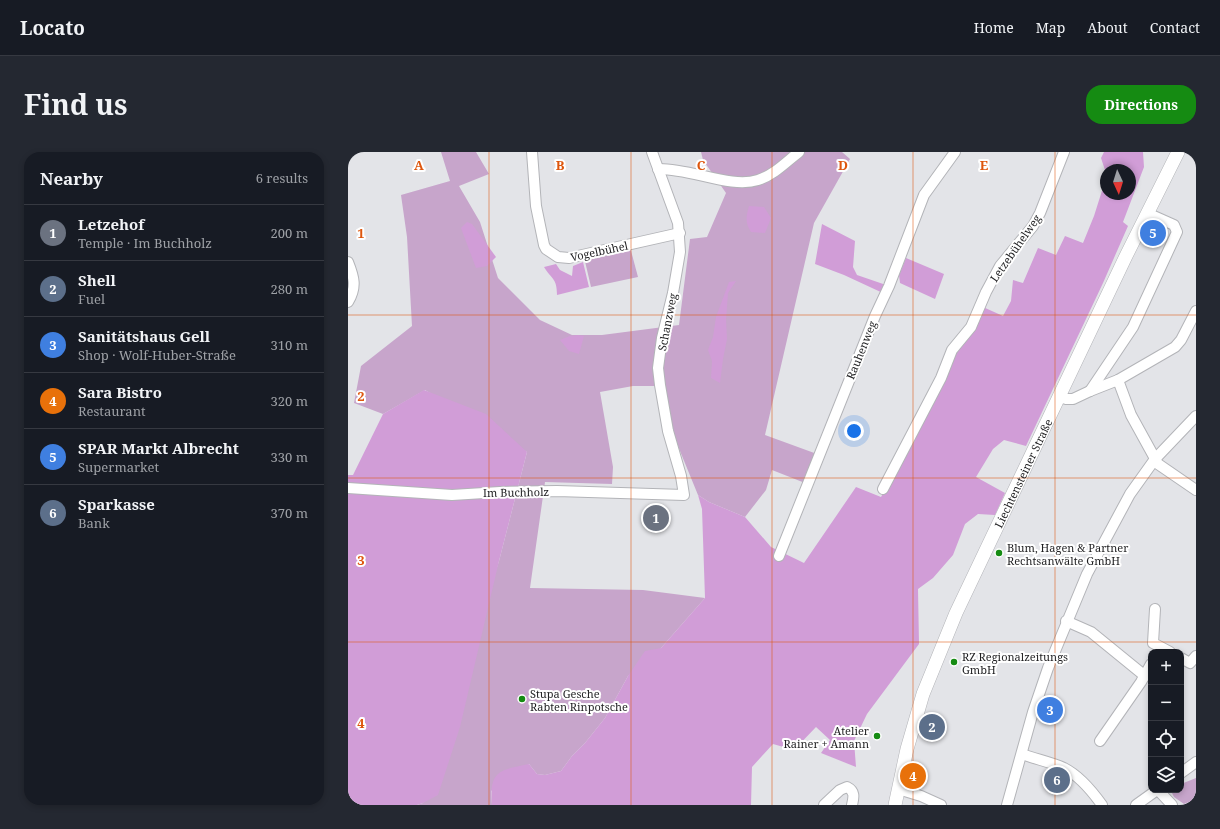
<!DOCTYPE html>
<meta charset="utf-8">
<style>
body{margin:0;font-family:"Noto Serif",serif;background:#242831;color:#f1f3f6}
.controls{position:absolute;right:12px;bottom:12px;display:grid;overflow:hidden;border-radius:8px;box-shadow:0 2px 6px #0003}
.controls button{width:36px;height:36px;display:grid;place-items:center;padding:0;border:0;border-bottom:1px solid #363941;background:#171b24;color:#f1f3f6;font:20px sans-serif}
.compass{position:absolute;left:752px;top:12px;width:36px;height:36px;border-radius:50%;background:#171b24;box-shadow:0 2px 6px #0003;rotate:176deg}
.you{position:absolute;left:506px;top:279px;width:14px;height:14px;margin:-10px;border:3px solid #fff;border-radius:50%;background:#1a73e8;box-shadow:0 0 0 6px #1a73e833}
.badge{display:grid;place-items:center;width:26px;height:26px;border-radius:50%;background:#158b12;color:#fff;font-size:13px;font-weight:700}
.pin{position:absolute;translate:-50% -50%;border:2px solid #fff;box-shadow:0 1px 4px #0006}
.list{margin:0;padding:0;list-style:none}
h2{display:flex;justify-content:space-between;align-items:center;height:52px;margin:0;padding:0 16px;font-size:17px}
h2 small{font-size:13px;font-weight:400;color:#9ea1a6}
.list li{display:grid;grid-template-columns:26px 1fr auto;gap:12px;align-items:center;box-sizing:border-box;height:56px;padding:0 16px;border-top:1px solid #363941}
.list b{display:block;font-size:15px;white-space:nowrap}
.list p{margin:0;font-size:13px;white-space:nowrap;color:#9ea1a6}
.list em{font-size:13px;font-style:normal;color:#9ea1a6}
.icon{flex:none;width:22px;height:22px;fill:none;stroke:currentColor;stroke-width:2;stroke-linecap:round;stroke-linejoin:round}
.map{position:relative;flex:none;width:848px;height:653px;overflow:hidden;border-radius:16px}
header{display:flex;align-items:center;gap:24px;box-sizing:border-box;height:56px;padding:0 20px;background:#171b24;border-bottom:1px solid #363941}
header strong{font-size:19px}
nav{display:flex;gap:22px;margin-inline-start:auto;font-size:14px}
.intro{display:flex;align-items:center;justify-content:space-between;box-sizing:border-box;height:96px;padding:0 24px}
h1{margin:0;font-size:28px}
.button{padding:10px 18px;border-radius:16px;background:#158b12;color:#fff;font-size:14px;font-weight:700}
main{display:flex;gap:24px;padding:0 24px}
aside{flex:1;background:#171b24;border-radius:16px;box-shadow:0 2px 6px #0003}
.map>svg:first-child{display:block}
</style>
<header>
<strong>Locato</strong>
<nav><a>Home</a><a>Map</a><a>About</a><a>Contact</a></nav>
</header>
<div class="intro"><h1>Find us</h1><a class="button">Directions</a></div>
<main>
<aside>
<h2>Nearby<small>6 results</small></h2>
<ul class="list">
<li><span class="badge" style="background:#6b7280">1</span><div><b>Letzehof</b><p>Temple · Im Buchholz</p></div><em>200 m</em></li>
<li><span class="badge" style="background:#5c6f8a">2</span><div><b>Shell</b><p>Fuel</p></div><em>280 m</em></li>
<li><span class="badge" style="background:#3f7fe0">3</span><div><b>Sanitätshaus Gell</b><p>Shop · Wolf-Huber-Straße</p></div><em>310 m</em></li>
<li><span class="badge" style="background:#e8710a">4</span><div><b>Sara Bistro</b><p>Restaurant</p></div><em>320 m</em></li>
<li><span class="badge" style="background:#3f7fe0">5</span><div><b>SPAR Markt Albrecht</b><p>Supermarket</p></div><em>330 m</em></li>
<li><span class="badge" style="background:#5c6f8a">6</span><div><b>Sparkasse</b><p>Bank</p></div><em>370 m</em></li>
</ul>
</aside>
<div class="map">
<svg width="848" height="653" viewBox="0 0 848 653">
<rect width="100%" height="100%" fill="#e3e4e8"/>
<g fill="#c7a5cb">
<polygon points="93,0 128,0 141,22 111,34 132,70 150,126 192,168 224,183 254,183 331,173 342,87 359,85 378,41 355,8 353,0 494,0 502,7 466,71 417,283 469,302 457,331 424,318 418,338 397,365 361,350 350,343 323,277 311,234 285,234 252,240 265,315 264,332 197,330 182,436 295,438 357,446 313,496 280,524 257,566 237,591 224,604 213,619 197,623 189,622 181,612 143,639 144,653 69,653 75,651 151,409 179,300 77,238 35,262 6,251 13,214 64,174 59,85 53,43 102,29"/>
<polygon points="282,95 290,125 243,135 236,105"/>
<polygon points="848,626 848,647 836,652 826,645 824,641 825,638 833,638 833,632"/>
</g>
<g fill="#d19dd7">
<path d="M756,0h39l1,15 -21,55 5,4 -25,57 -77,163 -22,-6 -11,9 -17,28 29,16 -10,22 -17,-1 -13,10 -12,31 -20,23 -15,11 1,55 -52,70 -13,27 2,26 -35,-14 9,-13 -14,-13 -22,23 -21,-6 -21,23 -1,38h-259c-3,-34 7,-35 37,-41l8,10 8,1 16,-4 11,-15 13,-13 20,-25 23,-42 17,-25 16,-3 44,-50 -3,-89 -4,-14 11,7 36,15 26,30 33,16 52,-76 25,10 12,-21 61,-124 29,-45 20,9 8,-15 2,-21 10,3 15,-35 18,7 9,-19 18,7 11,-27 12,-38v16h24v-24h-24v3l-5,-15z"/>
<path d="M401,54l15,1 7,11 -6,15 -14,-1c-6,-9 -5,-16 -2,-26z"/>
<polygon points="119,70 124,72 148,105 139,114 128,116 113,76"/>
<polygon points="474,72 507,89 505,115 509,123 541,134 537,142 496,123 467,112"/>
<polygon points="558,106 596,122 587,147 552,131 551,123"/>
<path d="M235,110l6,25 -32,8c0,-17 -5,-15 -13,-28l12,-3 4,6 12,6 1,-10z"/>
<polygon points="388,129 380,141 378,168 379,187 375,207 372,231 363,226 364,209 360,198 365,185 368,165 381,130"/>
<polygon points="230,183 236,184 231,202 221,199 212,188 222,184"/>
<polygon points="76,238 138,262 179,300 151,409 112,575 90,643 75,651 69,653 0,653 0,323 5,323 35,262"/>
</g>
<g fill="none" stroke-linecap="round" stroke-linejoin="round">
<g stroke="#b3b4b8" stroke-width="12">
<g id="minor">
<polyline points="184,0 188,54 196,93 198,97 210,105 221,106 332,81"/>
<path d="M310,17c32,-1 73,20 100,11 16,-5 28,-18 41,-28"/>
<path d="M0,110c6,15 9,25 0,40"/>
<polyline points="770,228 783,263 810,312 848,338"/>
<polyline points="742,239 785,175 829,80 826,73 799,61"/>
<polyline points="711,245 718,247 725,247 742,239 770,228 827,195 833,188 848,159"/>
<polyline points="0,336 104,343 152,340 209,339 336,343 333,324 320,279 312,233 310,216 314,186 325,141 332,100 330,71 304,0"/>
<polyline points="535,337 593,226 604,198 623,175 638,140 652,114 685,74 692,61 716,0"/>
<polyline points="431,404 527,164 541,134 576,43 607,0"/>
<polyline points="807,457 805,491 822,500"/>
<polyline points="718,469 743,480 797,524"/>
<polyline points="833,506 842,511 848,504"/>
<polyline points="752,589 793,530 803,512"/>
<path d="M674,602c13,5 28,8 42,14 16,8 28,23 38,37"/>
<polyline points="833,621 848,610"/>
<polyline points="550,637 573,644 593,653"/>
<polyline points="810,638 824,653"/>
<path d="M476,653l16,-15 7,-3c8,4 7,10 5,18"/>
<polyline points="659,653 685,560 700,516 739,422 782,342 807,307 848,264"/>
<polyline points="788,653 809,638"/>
</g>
</g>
<g stroke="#b3b4b8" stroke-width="14">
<g id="major">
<path id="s1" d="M547,653l12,-56 16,-55 33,-81 170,-357 52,-104"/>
</g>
</g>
<use href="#minor" stroke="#fff" stroke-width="10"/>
<use href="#major" stroke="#fff" stroke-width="13"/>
</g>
<path fill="none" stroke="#de560d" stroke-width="1" stroke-opacity="0.55" d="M141,0v653M283,0v653M424,0v653M565,0v653M707,0v653M0,163h848M0,326h848M0,490h848"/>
<g fill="#158b12" stroke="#fff" stroke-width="1.5">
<circle cx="651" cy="401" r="4"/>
<circle cx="606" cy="510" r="4"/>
<circle cx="174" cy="547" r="4"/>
<circle cx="529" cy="584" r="4"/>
</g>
<g text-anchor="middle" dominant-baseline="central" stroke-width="4" stroke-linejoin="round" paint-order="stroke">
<g font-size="11" fill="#1f1f21" stroke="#fff">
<text transform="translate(667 96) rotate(-55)">Letzebühelweg</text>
<text transform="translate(251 99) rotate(-12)">Vogelbühel</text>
<text transform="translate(319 170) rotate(-79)">Schanzweg</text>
<text transform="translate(513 198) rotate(-68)">Rauhenweg</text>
<text stroke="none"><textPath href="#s1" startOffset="357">Liechtensteiner Straße</textPath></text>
<text transform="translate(168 340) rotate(-1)">Im Buchholz</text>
</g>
<g font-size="11" fill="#1f1f21" stroke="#fff" text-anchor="start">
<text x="659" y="395">Blum, Hagen &amp; Partner<tspan x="659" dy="13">Rechtsanwälte GmbH</tspan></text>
<text x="614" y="504">RZ Regionalzeitungs<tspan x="614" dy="13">GmbH</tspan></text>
<text x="182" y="541">Stupa Gesche<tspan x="182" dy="13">Rabten Rinpotsche</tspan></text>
<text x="521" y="578" text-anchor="end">Atelier<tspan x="521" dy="13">Rainer + Amann</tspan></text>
</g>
</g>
<g font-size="13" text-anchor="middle" font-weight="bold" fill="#de560d" stroke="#fff" stroke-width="4" stroke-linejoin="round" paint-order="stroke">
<text x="71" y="18">A</text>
<text x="212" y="18">B</text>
<text x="353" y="18">C</text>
<text x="495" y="18">D</text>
<text x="636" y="18">E</text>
<text x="13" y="86">1</text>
<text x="13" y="249">2</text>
<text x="13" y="413">3</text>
<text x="13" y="576">4</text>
</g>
</svg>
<div class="controls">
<button>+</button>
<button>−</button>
<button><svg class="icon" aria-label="locate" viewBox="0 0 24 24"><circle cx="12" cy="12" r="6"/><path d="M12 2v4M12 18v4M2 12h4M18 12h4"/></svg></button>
<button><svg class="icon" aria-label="layers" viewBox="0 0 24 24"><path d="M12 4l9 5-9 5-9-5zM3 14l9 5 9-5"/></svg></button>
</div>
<svg class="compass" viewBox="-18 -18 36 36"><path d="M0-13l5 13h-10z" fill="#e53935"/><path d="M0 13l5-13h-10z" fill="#9ea1a6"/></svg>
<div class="you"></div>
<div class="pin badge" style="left:308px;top:366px;background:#6b7280">1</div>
<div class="pin badge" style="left:584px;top:575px;background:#5c6f8a">2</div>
<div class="pin badge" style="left:702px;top:558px;background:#3f7fe0">3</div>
<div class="pin badge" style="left:565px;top:624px;background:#e8710a">4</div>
<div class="pin badge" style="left:805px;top:81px;background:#3f7fe0">5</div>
<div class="pin badge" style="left:709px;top:628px;background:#5c6f8a">6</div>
</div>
</main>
